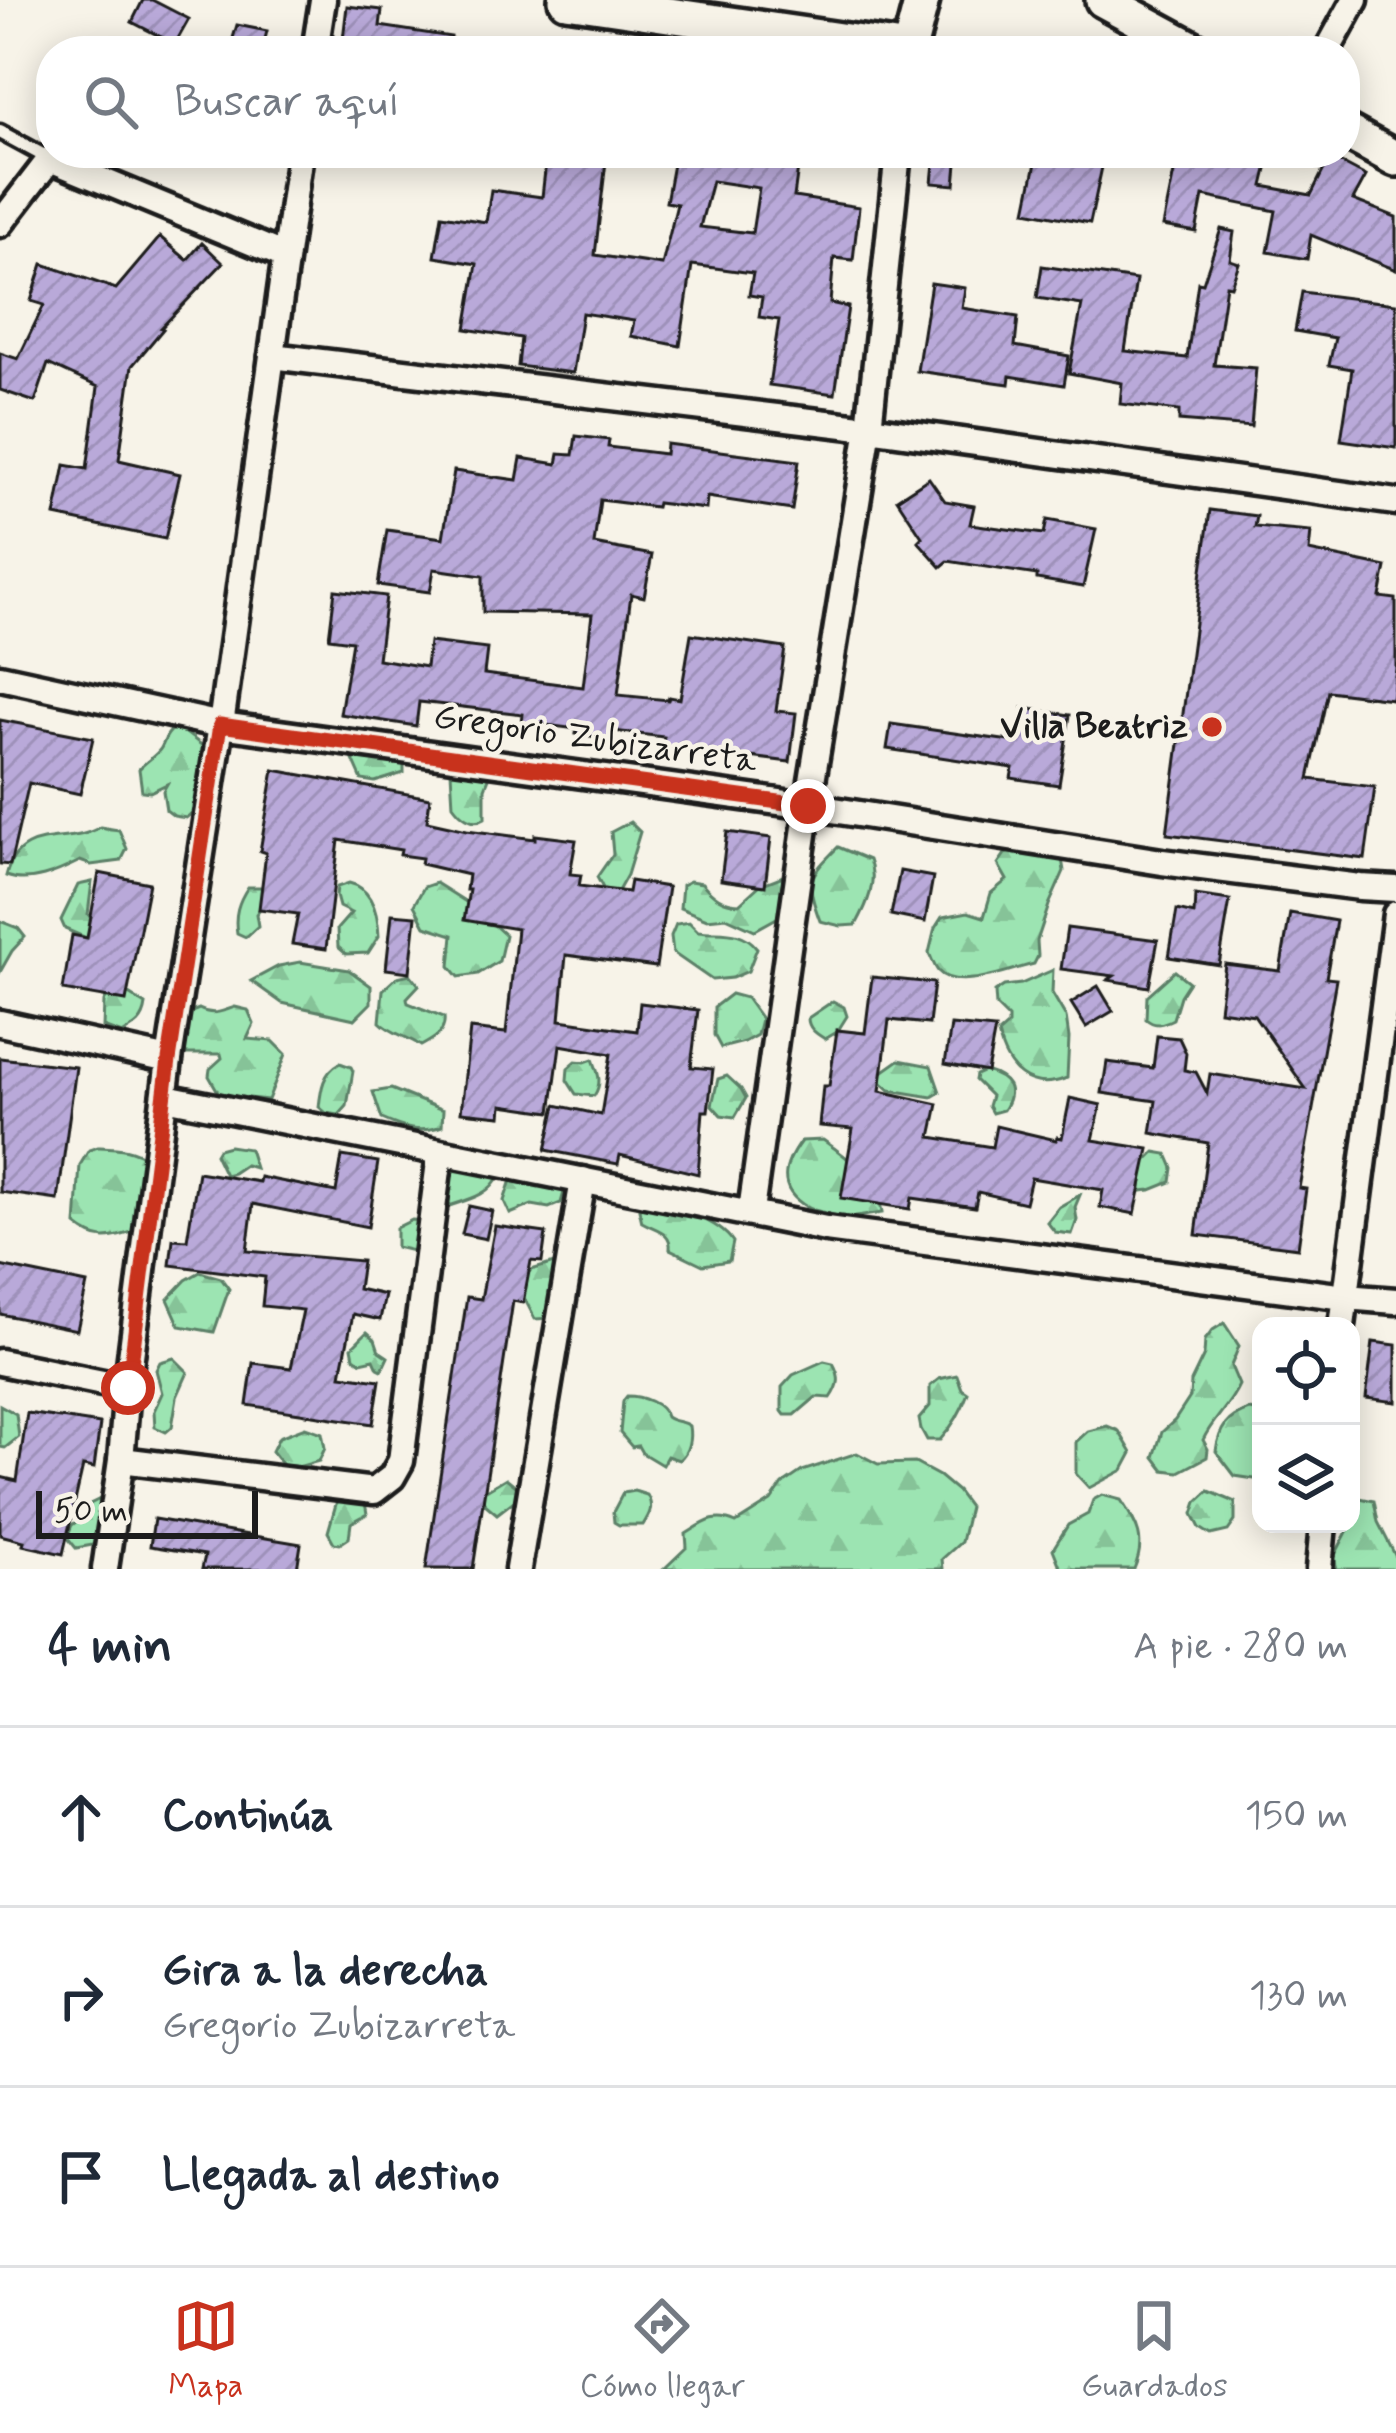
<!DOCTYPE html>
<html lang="es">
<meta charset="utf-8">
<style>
body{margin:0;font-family:Mynerve,sans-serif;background:#f2f2f3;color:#1f2937}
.controls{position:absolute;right:36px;bottom:36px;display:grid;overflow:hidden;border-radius:24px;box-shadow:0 6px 30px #0003}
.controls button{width:108px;height:108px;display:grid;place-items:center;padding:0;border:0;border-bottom:3px solid #e0e1e3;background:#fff;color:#1f2937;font:60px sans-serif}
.scale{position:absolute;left:36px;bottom:30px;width:222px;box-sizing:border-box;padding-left:12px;border:6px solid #1c1c1c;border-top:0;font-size:33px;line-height:42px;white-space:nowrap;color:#1c1c1c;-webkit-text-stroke:9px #f7f3e8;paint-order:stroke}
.stop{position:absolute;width:36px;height:36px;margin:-27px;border:9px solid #c8321e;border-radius:50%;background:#fff}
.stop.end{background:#c8321e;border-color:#fff;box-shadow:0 3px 12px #0008}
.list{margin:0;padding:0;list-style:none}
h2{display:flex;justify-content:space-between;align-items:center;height:156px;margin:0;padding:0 48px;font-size:51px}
h2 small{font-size:39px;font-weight:400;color:#747a83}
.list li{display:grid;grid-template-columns:78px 1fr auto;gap:36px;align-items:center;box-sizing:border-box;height:180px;padding:0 48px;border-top:3px solid #e0e1e3}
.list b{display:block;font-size:45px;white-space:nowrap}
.list p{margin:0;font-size:39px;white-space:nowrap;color:#747a83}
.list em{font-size:39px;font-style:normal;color:#747a83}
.icon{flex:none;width:66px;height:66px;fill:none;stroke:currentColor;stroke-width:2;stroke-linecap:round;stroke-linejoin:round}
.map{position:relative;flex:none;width:1396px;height:1569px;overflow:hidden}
.search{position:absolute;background:#fff;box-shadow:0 6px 30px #0003;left:36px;right:36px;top:36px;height:132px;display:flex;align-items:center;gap:30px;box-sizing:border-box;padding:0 42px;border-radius:48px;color:#747a83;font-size:45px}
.sheet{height:696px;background:#fff}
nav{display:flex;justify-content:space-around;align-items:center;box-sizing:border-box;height:168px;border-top:3px solid #e0e1e3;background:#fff;font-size:33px;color:#747a83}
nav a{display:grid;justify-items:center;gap:6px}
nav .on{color:#c8321e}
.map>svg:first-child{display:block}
</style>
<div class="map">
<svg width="1396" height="1569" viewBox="0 0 1396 1569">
<defs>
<pattern id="forest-firs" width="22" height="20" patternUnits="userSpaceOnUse" patternTransform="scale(3)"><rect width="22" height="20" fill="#9ce4b2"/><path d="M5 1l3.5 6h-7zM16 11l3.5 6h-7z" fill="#86c398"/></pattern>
<pattern id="building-hatch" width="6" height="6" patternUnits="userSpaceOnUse" patternTransform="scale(3)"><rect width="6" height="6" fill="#b9a9d9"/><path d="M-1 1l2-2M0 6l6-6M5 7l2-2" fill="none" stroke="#9e91ba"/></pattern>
</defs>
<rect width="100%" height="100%" fill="#f7f3e8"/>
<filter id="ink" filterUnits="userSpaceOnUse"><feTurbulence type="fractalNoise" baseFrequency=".00833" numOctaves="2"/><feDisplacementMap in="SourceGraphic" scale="24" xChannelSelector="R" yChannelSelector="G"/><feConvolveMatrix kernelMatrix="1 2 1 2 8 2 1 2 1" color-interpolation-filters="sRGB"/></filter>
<g filter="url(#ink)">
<g fill="url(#forest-firs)" stroke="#5c8067" stroke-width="3">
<path d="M173,729l9,1 26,20c-4,11 -8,21 -8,31 -1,18 1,25 -14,37l-12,-2 -8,-6 -3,-19 4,-7 -17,8 -8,-1 -3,-22c7,-8 18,-14 22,-21 5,-9 4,-13 12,-19z"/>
<polygon points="353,753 396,755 404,765 404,773 375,782 362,780 351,755"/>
<path d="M456,763h25l8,15 -4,10v30c-13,8 -25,-3 -32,-13l-2,-34z"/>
<polygon points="630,822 640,832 627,875 618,891 605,892 597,877 613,854 611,832"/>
<path d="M100,827l19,3 8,19 -6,12 -30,4 -11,-4c-22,11 -50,24 -74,15 13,-53 62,-28 94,-49z"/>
<path d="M1029,843l32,10 3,18 -15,34 -12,36 1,15 -4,8c-23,5 -78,28 -96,7 -4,-5 -6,-12 -9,-18l6,-25 7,-11 26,-5 16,5 7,-24 16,-13 -9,-16 7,-10z"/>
<path d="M838,847l31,13c9,22 -2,45 -13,65l-15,1 -21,-5c-15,-41 -12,-44 18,-74z"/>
<path d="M783,876l5,6 -6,33 -27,15 -29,-13 -19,2 -27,-11 2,-23 8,-4 12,2c11,13 20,20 37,21l21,-19z"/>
<polygon points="92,882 88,914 98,928 98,943 65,929 61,920 78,885"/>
<path d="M349,883c23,5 29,31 30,53l-11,17 -22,1 -8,-7 -1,-18 14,-16 -12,-6 -3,-11 1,-9z"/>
<polygon points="436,883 474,907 505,935 499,961 478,974 459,977 450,966 453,935 425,926 414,905 424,887"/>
<path d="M248,887h22l-2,11 -12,16 2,12 -12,11 -9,-4c-3,-18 1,-31 11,-46z"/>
<polygon points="0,921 18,928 25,937 12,951 0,972"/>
<path d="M689,922l9,9c23,3 44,-3 59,17l-9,23 -16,7 -20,2 -39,-27 -2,-17 5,-12z"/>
<polygon points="300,962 349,970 371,986 371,1003 355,1019 282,1003 251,981 279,966"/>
<path d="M1053,970l-1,23 14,24 3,21 -2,40c-38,15 -61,-8 -69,-44l10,-9v-7l-12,-12 -1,-14 9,-6 17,-2z"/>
<path d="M1175,971l14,11 -9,14 -7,23c-10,5 -18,8 -27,0l1,-23z"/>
<path d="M410,974l9,11 -12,13 1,5 36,14c2,16 -10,22 -23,29 -14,-10 -29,-12 -41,-24l3,-32 14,-13z"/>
<path d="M109,993h18l19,12c-2,16 -10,21 -24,29l-19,-7 1,-25z"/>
<polygon points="731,994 746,998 761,1019 757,1035 744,1042 721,1048 714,1035 714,1007"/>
<path d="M833,1001l11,6 3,9 -10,16 -12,7c-8,-5 -17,-10 -17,-21z"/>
<path d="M235,1007l13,3 6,14 -7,15 26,2 13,13 -18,46 -48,-5 -11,-19 1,-7 12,-11 -1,-4h-35l-6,-23 9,-18 10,-4c13,7 22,3 36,-2z"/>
<path d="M593,1059c5,14 10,23 1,37l-18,-2 -9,-14 1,-12 8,-7 9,1z"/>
<polygon points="899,1060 931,1066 940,1092 932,1097 890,1090 881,1082 882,1072"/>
<path d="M340,1063l11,4 2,4 -6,35 -8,9 -13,-2 -7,-6c2,-18 4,-35 21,-44z"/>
<path d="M985,1071c23,7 32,18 18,39l-11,3 -4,-7 3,-10 -16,-16 1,-5z"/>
<polygon points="727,1076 741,1089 746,1098 735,1117 721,1115 712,1105 718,1079"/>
<path d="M391,1089l52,21 -1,16c-22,8 -40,2 -60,-7l-9,-27z"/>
<path d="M823,1140c26,18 55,40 59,73l-38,6c-11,-6 -25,-6 -37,-12 -31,-18 -24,-42 -6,-66z"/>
<polygon points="229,1146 249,1149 255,1168 245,1165 233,1173 225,1175 215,1154 218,1149"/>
<path d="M98,1147c24,1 31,1 53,13l-3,13 -12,24 -4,35c-24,8 -35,10 -56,-7l4,-60 9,-15z"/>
<polygon points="1155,1152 1167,1154 1173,1168 1171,1182 1151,1190 1141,1191 1143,1164"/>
<path d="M442,1155l57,20c-9,21 -33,25 -53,32z"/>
<polygon points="512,1177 568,1178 561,1203 549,1208 532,1205 510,1214 504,1201"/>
<polygon points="1080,1195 1075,1207 1077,1220 1072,1234 1055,1232 1047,1222 1059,1207"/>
<path d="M648,1201c27,7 70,18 85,41l-4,19 -26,4 -33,-16c2,-18 -15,-19 -28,-27l-3,-13z"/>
<polygon points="412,1220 427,1221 429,1236 413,1251 396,1247 396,1228"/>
<polygon points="554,1263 568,1289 552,1318 535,1319 517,1284 531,1270"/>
<polygon points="200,1272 221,1278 229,1289 214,1332 180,1326 168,1299 186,1280"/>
<path d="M1224,1323l15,23 -8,20 8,19c-9,21 -27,35 -36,55l5,9 -1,8 -28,15 -15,-2 -10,-13 8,-25 13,-12 15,-23 1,-15 13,-27 1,-15 8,-10z"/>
<polygon points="367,1332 375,1339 379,1351 388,1357 382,1370 378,1368 374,1359 361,1362 354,1357 352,1347"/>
<polygon points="174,1358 188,1372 177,1397 172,1427 166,1432 155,1427 154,1411 162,1393 156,1370 160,1362"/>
<path d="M824,1361l9,2c8,14 7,22 -2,35l-15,-1 -21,18h-10l-3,-4v-24l11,-12z"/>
<path d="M957,1375l5,14 6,4c-6,17 -16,34 -28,47h-13l-6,-11 -2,-10 11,-13v-20l9,-7z"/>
<path d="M627,1396c14,0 36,7 39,21 8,6 16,3 23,9 2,12 0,26 -10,34l-12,-4 -5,9 -20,-12 -4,-7 -6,1 -12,-14 3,-32z"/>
<polygon points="0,1405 16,1414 19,1437 5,1448 0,1447"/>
<path d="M1249,1410l12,2v68l-26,-4 -19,-25c3,-22 11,-34 33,-41z"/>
<polygon points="1107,1426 1119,1431 1132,1453 1123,1470 1089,1488 1076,1474 1076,1442 1088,1431"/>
<polygon points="305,1427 322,1433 325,1448 319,1461 298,1467 283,1465 272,1451 279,1437"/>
<path d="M857,1453l21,11 37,-1 24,13 18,15 12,16 -8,35 -19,17 1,10h-279l23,-22 -1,-13c18,-11 29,-21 50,-11l35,-22 12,-17 19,-13z"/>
<polygon points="506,1478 521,1490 514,1501 497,1514 485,1504 481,1493"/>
<path d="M634,1491l13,4c7,12 3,19 -4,30h-24l-5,-3 -1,-10 10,-19z"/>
<polygon points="1209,1491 1235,1502 1235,1521 1228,1531 1211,1535 1200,1528 1193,1514 1197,1502"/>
<path d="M1102,1495l19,5c16,25 26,39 13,69h-73l-8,-20 15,-24 20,-11 5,-14z"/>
<polygon points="341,1498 365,1502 367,1514 351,1523 349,1538 340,1544 334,1543 328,1532 336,1504"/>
<polygon points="1360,1498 1374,1501 1378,1522 1396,1557 1396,1569 1337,1569 1334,1557 1351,1524 1354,1501"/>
<polygon points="100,1499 107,1500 98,1544 76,1548 67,1537 72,1525 89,1512 90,1504"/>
</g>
<g fill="url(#building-hatch)" stroke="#1c1c1c" stroke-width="3" fill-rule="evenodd">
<polygon points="143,0 152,0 189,19 175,44 132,22"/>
<polygon points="347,6 382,10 380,26 451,37 450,51 368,51 342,48"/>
<polygon points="237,25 267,31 262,51 229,51"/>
<path d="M547,153h60l-12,102 67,10 15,-61 -11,-2 9,-49h125l-6,44 65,10 -6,53 -19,-2 -4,45 18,4 -13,87 -66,-9 10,-65 -20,-3 3,-20 -13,-2 4,-22 -61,-8 -12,81 -49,-10 3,-15 -52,-8 -9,60 -55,-7 3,-28 -55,-9 11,-65 -42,-7 7,-42 44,7 5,-32 51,7zM712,181l47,7 -7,45 -52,-6z"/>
<polygon points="935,153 958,153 955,185 932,183"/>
<polygon points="1038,153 1105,153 1090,223 1026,211"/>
<polygon points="1178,153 1271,153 1263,186 1311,195 1330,157 1366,176 1353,200 1396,217 1396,270 1311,235 1307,259 1268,252 1276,211 1203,196 1196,232 1163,226"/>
<polygon points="1221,229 1234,232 1230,260 1239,263 1231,286 1226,285 1214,365 1256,368 1251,427 1179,421 1179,411 1120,404 1122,383 1069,373 1082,305 1037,298 1042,266 1136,280 1125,351 1187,358 1198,282 1203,283"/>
<polygon points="160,237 187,260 202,243 223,263 161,328 163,329 132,366 119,460 180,474 165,539 55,516 65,465 87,469 98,387 48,364 35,402 0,390 0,353 18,359 44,305 31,301 43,264 116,289"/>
<polygon points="931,283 965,288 962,308 1018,317 1015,346 1069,356 1064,385 1010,376 1009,384 917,371"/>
<polygon points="1302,292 1396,304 1396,448 1341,440 1352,369 1329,365 1335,338 1295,331"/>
<polygon points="576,436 609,440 608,447 665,454 666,444 799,461 792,510 707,497 706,509 657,503 656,507 600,500 594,544 652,555 644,597 631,594 618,695 668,700 669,697 680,699 691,634 785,648 776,711 796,713 790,762 662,746 664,737 613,731 612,739 576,734 577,729 522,722 523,714 419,702 416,726 340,714 352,641 329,638 335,590 386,596 378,659 426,667 429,642 487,649 484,674 583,687 592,614 483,612 483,576 434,569 430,592 378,585 387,530 443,538 454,471 517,480 521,458 557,464 559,454 573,455"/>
<polygon points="929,478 945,501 974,506 970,524 1044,534 1047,520 1096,529 1083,587 1037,579 1037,575 948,561 941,567 918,541 922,537 897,499"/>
<polygon points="1210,510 1257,516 1255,527 1311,532 1309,551 1386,567 1380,597 1396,599 1396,669 1392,699 1328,691 1309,779 1375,787 1365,859 1167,834"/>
<polygon points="1023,708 1070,715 1059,785 1011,778 1013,768 887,749 891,724 1017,742"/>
<polygon points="0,720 93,738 80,794 29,783 10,865 0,864"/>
<polygon points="274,770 430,798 427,821 467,830 535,839 535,835 576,840 570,874 581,875 579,886 628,892 630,881 668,887 656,967 566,955 560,1020 637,1031 640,1003 698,1010 691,1067 713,1069 708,1111 703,1111 698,1174 620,1155 618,1164 546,1150 556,1105 601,1115 611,1054 560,1045 551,1112 502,1105 501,1116 461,1112 470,1029 506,1033 517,929 464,920 469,890 466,890 468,875 421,864 422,858 400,855 401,850 339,840 326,949 292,944 298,914 259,909 266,853 260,851"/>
<polygon points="727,832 771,838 765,886 721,880"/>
<polygon points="900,871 933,877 925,922 891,915"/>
<polygon points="99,873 149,883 126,1001 63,990 72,935 87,938"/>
<polygon points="1195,895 1230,900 1219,965 1169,957 1177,910 1194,914"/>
<polygon points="1290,913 1336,921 1326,978 1336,979 1299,1188 1306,1189 1298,1248 1196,1235 1208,1143 1151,1133 1156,1101 1102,1093 1107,1062 1153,1068 1157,1036 1179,1038 1186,1053 1184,1070 1196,1072 1207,1093 1210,1074 1306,1089 1254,1015 1219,1010 1225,964 1280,971"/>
<polygon points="392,914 416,916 410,972 386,969"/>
<polygon points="1067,928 1158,940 1149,987 1108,980 1114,976 1061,969"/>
<polygon points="872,977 934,983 929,1024 889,1020 880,1091 938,1104 931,1137 992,1147 996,1126 1056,1140 1057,1137 1062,1138 1070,1098 1101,1105 1093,1140 1149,1149 1135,1214 1100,1207 1103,1190 1031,1178 1025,1203 978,1192 975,1207 912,1198 910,1209 841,1198 853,1129 819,1126 823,1086 829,1086 837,1030 865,1033"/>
<polygon points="1098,986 1113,1011 1086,1027 1071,1003"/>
<polygon points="951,1025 995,1029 987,1072 945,1064"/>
<polygon points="0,1058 76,1067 58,1200 0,1192"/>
<polygon points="342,1156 378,1162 368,1227 253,1204 247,1251 362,1261 358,1289 385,1295 380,1320 353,1314 341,1375 380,1380 373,1424 247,1405 253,1363 291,1368 303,1310 262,1306 265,1277 170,1265 173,1239 187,1240 198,1172 259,1182 260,1177 336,1192"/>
<polygon points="469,1206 492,1211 486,1239 462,1234"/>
<polygon points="495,1226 546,1233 542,1262 531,1261 523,1303 513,1301 473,1569 426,1569 467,1297 481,1299"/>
<polygon points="0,1266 87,1284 77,1330 0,1314"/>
<polygon points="1373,1342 1396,1345 1396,1402 1366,1398"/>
<polygon points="27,1413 100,1424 94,1468 83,1466 63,1554 23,1545 24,1541 0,1535 0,1477 17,1481"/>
<polygon points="154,1519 301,1544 297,1569 202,1569 205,1555 150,1546"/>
</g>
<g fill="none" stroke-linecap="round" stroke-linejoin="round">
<g stroke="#1c1c1c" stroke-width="21">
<polyline id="lane" points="0,132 50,159"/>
</g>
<g stroke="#1c1c1c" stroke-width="33">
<g id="street">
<polyline points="315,51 323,0"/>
<polyline points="1327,51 1355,0"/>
<polyline points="0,224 50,159 285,256"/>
<polyline points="272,356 869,428 1396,502"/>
<polyline points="0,677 221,725 808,806 1162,862 1360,887 1396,889"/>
<polyline points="0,1023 169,1060"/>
<polyline points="165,1097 826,1229 1345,1297 1396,1301"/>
<polyline points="751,1211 808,806 869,428 898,153"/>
<polyline points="1342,1326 1396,914"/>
<polyline points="0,1362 127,1388"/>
<polyline points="121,1460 374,1491 392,1477 401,1461 440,1154"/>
<polyline points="105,1569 121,1460 127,1388 169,1060 221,725 300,153"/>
<polyline points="518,1569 583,1180"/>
<polyline points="1319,1569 1323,1524"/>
</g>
</g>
<g stroke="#1c1c1c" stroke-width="42">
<g id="secondary">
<polyline points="566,0 909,50 922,0"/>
<polyline points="1103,0 1197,51"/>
<polyline points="1345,131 1396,159"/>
</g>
</g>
<use href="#lane" stroke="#f7f3e8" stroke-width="12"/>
<use href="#street" stroke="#f7f3e8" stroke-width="24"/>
<use href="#secondary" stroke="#f7f3e8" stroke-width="33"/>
</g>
</g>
<g fill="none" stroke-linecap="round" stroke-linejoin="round" filter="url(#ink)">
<polyline stroke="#c8321e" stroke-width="15" points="128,1388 169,1060 220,725 808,806"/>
</g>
<circle fill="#c8321e" stroke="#f7f3e8" stroke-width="4.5" cx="1212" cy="727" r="12"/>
<g text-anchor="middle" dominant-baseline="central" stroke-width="9" stroke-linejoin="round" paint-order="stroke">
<g font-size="36" font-weight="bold" fill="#1c1c1c" stroke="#f7f3e8" text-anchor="end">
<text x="1188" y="727">Villa Beatriz</text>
</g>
<g font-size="36" fill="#1c1c1c" stroke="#f7f3e8">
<text transform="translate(595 740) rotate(8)">Gregorio Zubizarreta</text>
</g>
</g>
</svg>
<div class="controls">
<button><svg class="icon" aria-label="locate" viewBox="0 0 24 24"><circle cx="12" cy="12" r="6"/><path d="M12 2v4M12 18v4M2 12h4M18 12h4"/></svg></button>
<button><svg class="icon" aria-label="layers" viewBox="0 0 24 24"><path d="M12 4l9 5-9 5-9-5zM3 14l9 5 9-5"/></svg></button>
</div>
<div class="scale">50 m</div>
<div class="stop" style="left:128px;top:1388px"></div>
<div class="stop end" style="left:808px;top:806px"></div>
<div class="search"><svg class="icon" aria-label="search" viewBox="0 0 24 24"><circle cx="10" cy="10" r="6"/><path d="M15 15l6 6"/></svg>Buscar aquí</div>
</div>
<section class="sheet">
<h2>4 min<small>A pie · 280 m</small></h2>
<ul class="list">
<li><svg class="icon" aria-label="ahead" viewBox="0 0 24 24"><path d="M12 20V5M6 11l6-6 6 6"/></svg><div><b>Continúa</b></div><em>150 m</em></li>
<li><svg class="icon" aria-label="right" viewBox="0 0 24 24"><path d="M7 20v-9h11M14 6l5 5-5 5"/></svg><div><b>Gira a la derecha</b><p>Gregorio Zubizarreta</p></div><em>130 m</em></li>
<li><svg class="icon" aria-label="arrive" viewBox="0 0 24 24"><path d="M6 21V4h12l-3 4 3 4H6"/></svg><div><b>Llegada al destino</b></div></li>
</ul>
</section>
<nav>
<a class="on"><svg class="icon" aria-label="map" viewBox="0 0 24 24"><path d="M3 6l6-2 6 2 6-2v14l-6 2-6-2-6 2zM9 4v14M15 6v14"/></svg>Mapa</a>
<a><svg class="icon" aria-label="directions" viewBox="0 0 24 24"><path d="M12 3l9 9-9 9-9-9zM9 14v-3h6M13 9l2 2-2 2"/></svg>Cómo llegar</a>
<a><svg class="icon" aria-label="saved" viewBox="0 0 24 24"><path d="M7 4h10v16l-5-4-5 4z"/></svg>Guardados</a>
</nav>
